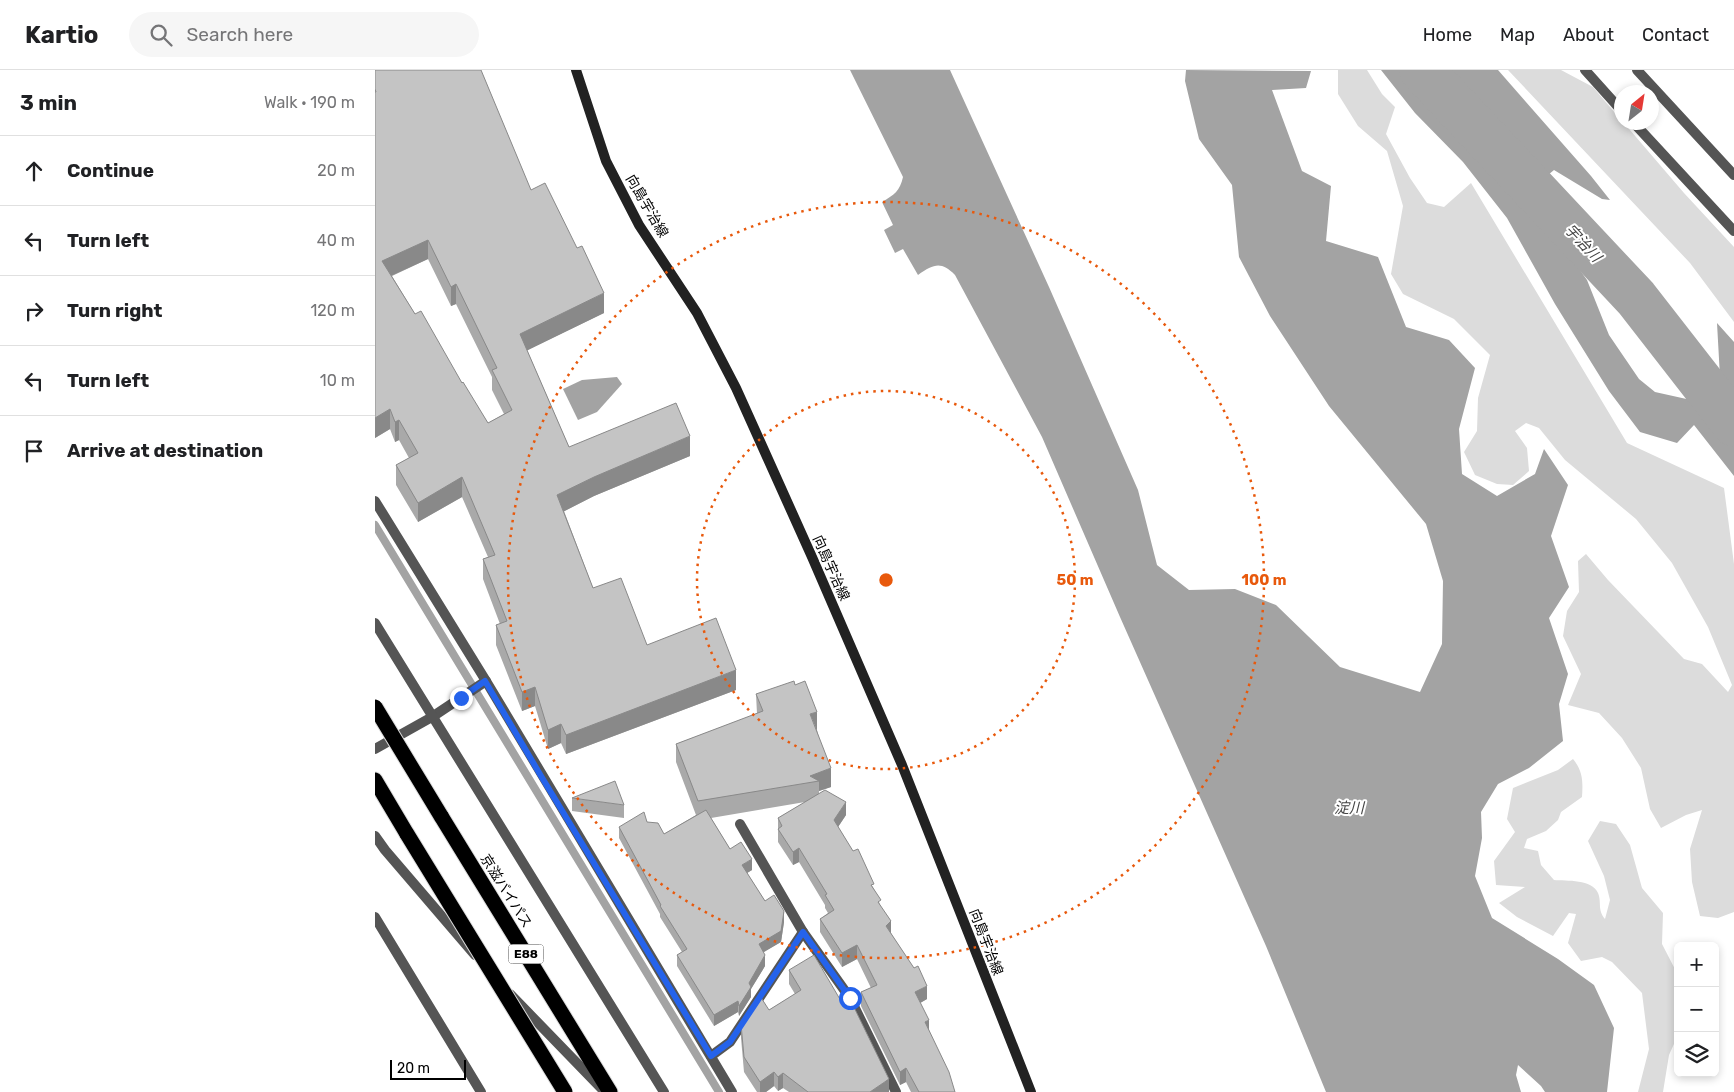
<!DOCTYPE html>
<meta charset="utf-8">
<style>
body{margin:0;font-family:Rubik,"Noto Sans JP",sans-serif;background:#f6f6f6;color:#202124}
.controls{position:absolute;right:15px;bottom:15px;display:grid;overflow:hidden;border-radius:8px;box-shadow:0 2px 8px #0003}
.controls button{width:45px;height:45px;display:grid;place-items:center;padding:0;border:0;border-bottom:1px solid #e0e0e0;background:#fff;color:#202124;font:25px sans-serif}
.compass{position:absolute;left:1239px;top:15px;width:45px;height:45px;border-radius:50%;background:#fff;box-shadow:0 2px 8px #0003;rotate:30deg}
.scale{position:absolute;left:15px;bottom:12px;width:76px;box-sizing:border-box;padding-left:5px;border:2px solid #000;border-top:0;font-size:14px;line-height:18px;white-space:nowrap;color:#000;-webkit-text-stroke:4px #fff;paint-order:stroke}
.stop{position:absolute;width:15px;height:15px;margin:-11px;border:4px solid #2563eb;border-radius:50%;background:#fff}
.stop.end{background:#2563eb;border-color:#fff;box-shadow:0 1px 5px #0008}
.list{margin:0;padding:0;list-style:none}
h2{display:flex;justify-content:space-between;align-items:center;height:65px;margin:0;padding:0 20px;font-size:21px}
h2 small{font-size:16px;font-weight:400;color:#757577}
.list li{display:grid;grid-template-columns:32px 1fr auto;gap:15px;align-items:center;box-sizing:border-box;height:70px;padding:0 20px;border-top:1px solid #e0e0e0}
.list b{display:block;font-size:19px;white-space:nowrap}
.list em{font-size:16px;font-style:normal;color:#757577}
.icon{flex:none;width:28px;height:28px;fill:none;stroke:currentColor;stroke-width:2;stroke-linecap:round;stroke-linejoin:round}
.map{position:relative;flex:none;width:1359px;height:1022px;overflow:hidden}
header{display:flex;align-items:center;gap:30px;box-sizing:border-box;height:70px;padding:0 25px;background:#fff;border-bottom:1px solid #e0e0e0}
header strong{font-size:24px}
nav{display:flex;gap:28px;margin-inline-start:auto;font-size:18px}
.search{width:350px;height:45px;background:#f6f6f6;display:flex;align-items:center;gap:12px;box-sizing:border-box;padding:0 18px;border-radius:28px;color:#757577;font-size:19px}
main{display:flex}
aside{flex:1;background:#fff}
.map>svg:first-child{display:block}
</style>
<header>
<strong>Kartio</strong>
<div class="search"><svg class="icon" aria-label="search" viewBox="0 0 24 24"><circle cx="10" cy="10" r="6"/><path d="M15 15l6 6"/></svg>Search here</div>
<nav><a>Home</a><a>Map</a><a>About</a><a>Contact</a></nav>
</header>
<main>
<aside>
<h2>3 min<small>Walk · 190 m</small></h2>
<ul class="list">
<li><svg class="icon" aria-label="ahead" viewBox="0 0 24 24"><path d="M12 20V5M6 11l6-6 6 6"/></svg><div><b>Continue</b></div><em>20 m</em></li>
<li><svg class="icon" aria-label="left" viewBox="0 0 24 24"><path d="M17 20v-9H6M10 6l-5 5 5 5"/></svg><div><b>Turn left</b></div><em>40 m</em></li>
<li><svg class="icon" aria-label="right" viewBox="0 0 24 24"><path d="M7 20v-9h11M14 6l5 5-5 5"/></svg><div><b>Turn right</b></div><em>120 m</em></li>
<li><svg class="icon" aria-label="left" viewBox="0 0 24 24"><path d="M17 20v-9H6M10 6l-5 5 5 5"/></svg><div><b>Turn left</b></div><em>10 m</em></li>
<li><svg class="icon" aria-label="arrive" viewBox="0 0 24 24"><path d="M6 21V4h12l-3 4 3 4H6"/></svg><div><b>Arrive at destination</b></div></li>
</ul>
</aside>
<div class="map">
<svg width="1359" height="1022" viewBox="0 0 1359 1022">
<rect width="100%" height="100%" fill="#fff"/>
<g fill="#dcdcdc">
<polygon points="963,0 992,0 1007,24 1020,37 1011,64 1035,108 1052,133 1069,137 1096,113 1252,373 1349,418 1359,494 1359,842 1343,848 1325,846 1317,812 1315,779 1327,740 1311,745 1286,758 1275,739 1266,698 1247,668 1224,643 1193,635 1206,604 1188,566 1192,541 1204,522 1203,491 1211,484 1233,510 1309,589 1327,594 1353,622 1357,615 1333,557 1297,493 1261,449 1190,390 1164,358 1151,353 1140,361 1152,378 1154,401 1138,415 1122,414 1100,405 1089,382 1102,361 1103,328 1115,285 1079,249 1028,224 1016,204 1028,136 1012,81 983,56 963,24"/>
<polygon points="1133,0 1186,0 1218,17 1246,50 1246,52 1249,53 1309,123 1359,177 1359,252 1315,193"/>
<path d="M1198,689c10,12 10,23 9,38l-21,15 -3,8 -12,11 -19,8 -3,9 14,3 3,14 13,15c13,1 38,-1 44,13 4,10 -1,16 7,26l5,-19 -6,-24 -16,-35 12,-20 16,3 14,21 12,43 21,25 -1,31 16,31v60l-9,20 -6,37h-25l11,-43 -7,-56 -30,-31 -10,-5 -21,4 -13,-18 8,-29 -7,-1 -16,23 -36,-19 -18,-14 26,-16 -29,-2 -2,-24 21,-29 -8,-13 6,-31 45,-18z"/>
</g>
<g fill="#a3a3a3">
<path d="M475,0h100l99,217 89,203 19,75 32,25 46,-1 41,16 64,62 80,25 22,-48 1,-63 -17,-57 -97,-118 -59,-90 -31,-59 -7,-72 -33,-46 -14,-58 1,-11 125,1 -5,17 -34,2 30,81 29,15 -5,55 52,16 28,70 43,13 26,28 -16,61 3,45 35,22 38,-22 9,-25 24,36 -17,51 18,51 -20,31 19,56 -9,30 4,37 -34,27 -31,16 -17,28 1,26 -7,38 17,42 66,41 36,26 20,43 -7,64h-62l-4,-6 -23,-21 -2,10 5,17h-195l-60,-146 -146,-329 -78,-180 -87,-162c-14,-14 -21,-11 -37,0l-15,-26 -8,4 -11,-23 9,-5 -11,-23c12,-7 18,-11 21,-25z"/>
<polygon points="1006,0 1123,0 1216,106 1235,130 1227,129 1179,100 1173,105 1171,131 1178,157 1204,186 1202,196 1212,210 1234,265 1264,309 1280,322 1316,330 1346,325 1342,253 1359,272 1359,406 1319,355 1302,373 1265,362 1234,321 1180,234 1132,148 1088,92 1040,43"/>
<polygon points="242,307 247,314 222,342 203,350 188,319 207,310"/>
</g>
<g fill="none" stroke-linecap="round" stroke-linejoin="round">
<polyline stroke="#a3a3a3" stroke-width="8" points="0,455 344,1022"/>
<polyline stroke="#a3a3a3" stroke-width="45" points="1047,0 1261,228 1359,354"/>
<g stroke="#dbdbdb" stroke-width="17">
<g id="motorway">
<polyline points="0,710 32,764"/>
<polyline points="66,746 235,1022"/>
</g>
</g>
<g stroke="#555" stroke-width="10">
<polyline points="1210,0 1246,40"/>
<polyline points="1258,52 1359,161"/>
</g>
<g stroke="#555" stroke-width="10">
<polyline points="1262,0 1359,105"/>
<polyline points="0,431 111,611 357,1022"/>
<polyline points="0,679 57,647 111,611"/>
<polyline points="365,754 428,862 475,928 521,1022"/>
<polyline points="0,847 106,1022"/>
<polyline points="336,986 355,972 428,862"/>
</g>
<g stroke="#555" stroke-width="10">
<polyline points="0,553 289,1022"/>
<polyline points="0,766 10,780 100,885"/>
<polyline points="135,924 229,1021"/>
</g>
<polyline stroke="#222" stroke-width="10" points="201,0 231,91 264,155 322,243 361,318 437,487 527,695 656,1022"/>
<use href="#motorway" stroke="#000" stroke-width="15"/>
<g stroke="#dbdbdb" stroke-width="17" stroke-linecap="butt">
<g id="motorway-bridge">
<polyline points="0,637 66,746"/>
<polyline points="32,764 190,1022"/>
</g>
</g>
<use href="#motorway-bridge" stroke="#000" stroke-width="15"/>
</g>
<g fill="#a9a9a9" fill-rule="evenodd">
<path d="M0,0l156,120 73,123 -77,37 42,97 121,9 -96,40 -30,15 29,77 54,57 89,45 -170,64 -5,-11 -13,6 -13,-43 -13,5 -26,-66v-20l4,-1 -17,-45v-20l5,-2 -26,-60 -44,25 -22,-37v-20l13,-7 -10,-18 -4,2 -5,-13 -15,9zM53,189l23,47 5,-2 36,73v13l12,24 -16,9 -26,-40 -47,-69 -23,-38z"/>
<polygon points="420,615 442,660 456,717 444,721 444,724 471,745 463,757 499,819 516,863 552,929 545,933 554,961 580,1022 536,1022 531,1012 525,1015 486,936 486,922 496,918 482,889 467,897 445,862 445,849 453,843 450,838 450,835 424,792 418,795 403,772 403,748 430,732 336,748 355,779 377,800 372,803 390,831 409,852 406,872 388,882 390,896 376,919 376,927 364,946 363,942 339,956 302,896 302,885 307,882 285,847 285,844 244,768 244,757 289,764 321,745 301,692 301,674 382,644 381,624"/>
<polygon points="197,728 249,735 249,748 197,741"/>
<polygon points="414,900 514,1022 414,1022 408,1018 403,1021 399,1016 391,1022 382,1022 369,1002 366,968 366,954 394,940 420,924 414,914"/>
</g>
<g fill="#898989">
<polygon points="53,170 53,189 7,210 7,191"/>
<polygon points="81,214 81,234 76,236 76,217"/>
<polygon points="229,223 229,243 145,284 145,264"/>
<polygon points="15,339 15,359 0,368 0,348"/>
<polygon points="24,350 24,370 20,372 20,352"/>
<polygon points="315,366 315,386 219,426 182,445 182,425 219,407"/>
<polygon points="87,407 87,427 43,452 43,433"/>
<polygon points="361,600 361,620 191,684 191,665"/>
<polygon points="160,617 160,636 147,641 147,622"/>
<polygon points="442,642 442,661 435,644"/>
<polygon points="186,654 186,673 173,679 173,660"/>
<polygon points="456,698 456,717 444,721 444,711 435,706"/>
<polygon points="471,732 471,745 459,763 459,750"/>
<polygon points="424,778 424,792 418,795 418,782"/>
<polygon points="377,789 377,800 367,806 367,795"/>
<polygon points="409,841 409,852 406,872 384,885 384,874"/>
<polygon points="516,851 516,865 511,856"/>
<polygon points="482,875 482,889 467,897 467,883"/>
<polygon points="390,885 390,896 376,919 376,927 364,946 364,936 374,913"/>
<polygon points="552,916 552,929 540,936 540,922"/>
<polygon points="363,931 363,942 339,956 339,945"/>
<polygon points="554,950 554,963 550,952"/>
<polygon points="531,998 531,1012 525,1015 525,1002"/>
<polygon points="399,1002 399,1016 391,1022 385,1022 385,1012"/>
<polygon points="408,1003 408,1018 403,1021 403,1007"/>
<polygon points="514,1009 514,1022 495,1022"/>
</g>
<g fill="#c4c4c4" stroke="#898989" fill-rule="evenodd">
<path d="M0,0h106l50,120 14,-7 32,65 5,-2 22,47 -84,41 49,113 107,-44 14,33 -96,41 -37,18 36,93 28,-10 26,67 69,-27 20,52 -170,65 -5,-11 -13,6 -13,-43 -13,5 -26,-67 11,-4 -24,-62 12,-4 -33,-78 -44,26 -22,-38 22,-12 -19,-33 -4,2 -5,-13 -15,9v-326h1l-1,-3zM53,170l23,47 5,-3 41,84 -5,2 20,40 -24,13 -25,-41 -1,1 -41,-72 -6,3 -33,-53z"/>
<polygon points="419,611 420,615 430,611 442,642 435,644 456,698 435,706 444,711 323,731 301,674 388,641 381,624"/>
<polygon points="240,711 249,735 197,728"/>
<polygon points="450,720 471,732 459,750 478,781 483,779 499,814 496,815 506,830 503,832 516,851 511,856 539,898 543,896 552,916 540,922 554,950 550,952 574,1002 580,1022 544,1022 531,998 525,1002 486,922 502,915 482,875 467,883 445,849 459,840 450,825 452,824 424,778 418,782 403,759 407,756 403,748"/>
<polygon points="331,740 355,779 366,772 377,789 367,795 390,831 399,825 409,841 406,861 384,874 390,885 374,913 376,917 364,936 363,931 339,945 302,885 312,879 285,836 286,835 244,757 269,742 272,752 283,753 289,764"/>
<polygon points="439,885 466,931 474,927 514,1009 495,1022 433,1022 408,1003 403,1007 399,1002 385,1012 369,987 366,954 385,926 394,940 426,920 414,900"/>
</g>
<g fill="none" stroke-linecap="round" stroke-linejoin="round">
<polyline stroke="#2563eb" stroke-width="6" points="86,628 110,611 166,706 336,986 355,972 428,862 475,928"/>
</g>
<g fill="none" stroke="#e8590c" stroke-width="2.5" stroke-dasharray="2.5 5">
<circle cx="511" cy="510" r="189"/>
<circle cx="511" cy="510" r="378"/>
</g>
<g text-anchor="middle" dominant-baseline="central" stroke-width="4" stroke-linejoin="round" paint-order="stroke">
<rect fill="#fff" stroke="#4c4c4c" stroke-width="1" x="133.5" y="874.5" width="35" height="19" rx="4"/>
<g font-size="12" font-weight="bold" fill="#000">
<text x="151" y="884">E88</text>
</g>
<g font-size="14" fill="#000" stroke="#fff">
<text transform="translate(272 136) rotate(60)">向島宇治線</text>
<text transform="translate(456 498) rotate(66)">向島宇治線</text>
<text transform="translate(131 821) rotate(58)">京滋バイパス</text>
<text transform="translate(611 872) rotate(69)">向島宇治線</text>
</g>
<g font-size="15" font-style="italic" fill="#444" stroke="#fff">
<text transform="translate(1208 173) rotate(47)">宇治川</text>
<text x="974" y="738">淀川</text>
</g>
</g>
<circle cx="511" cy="510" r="8" fill="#e8590c" stroke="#fff" stroke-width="2.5"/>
<g font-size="15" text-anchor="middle" font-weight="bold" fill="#e8590c" stroke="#fff" stroke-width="4" stroke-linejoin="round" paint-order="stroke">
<text x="700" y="515">50 m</text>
<text x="889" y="515">100 m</text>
</g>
</svg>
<div class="controls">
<button>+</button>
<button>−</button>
<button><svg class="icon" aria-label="layers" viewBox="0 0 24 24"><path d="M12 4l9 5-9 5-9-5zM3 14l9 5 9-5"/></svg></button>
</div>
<svg class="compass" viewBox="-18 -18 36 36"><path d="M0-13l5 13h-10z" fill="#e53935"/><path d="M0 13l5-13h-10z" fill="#757577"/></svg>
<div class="scale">20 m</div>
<div class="stop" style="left:475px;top:928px"></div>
<div class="stop end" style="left:86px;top:628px"></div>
</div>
</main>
